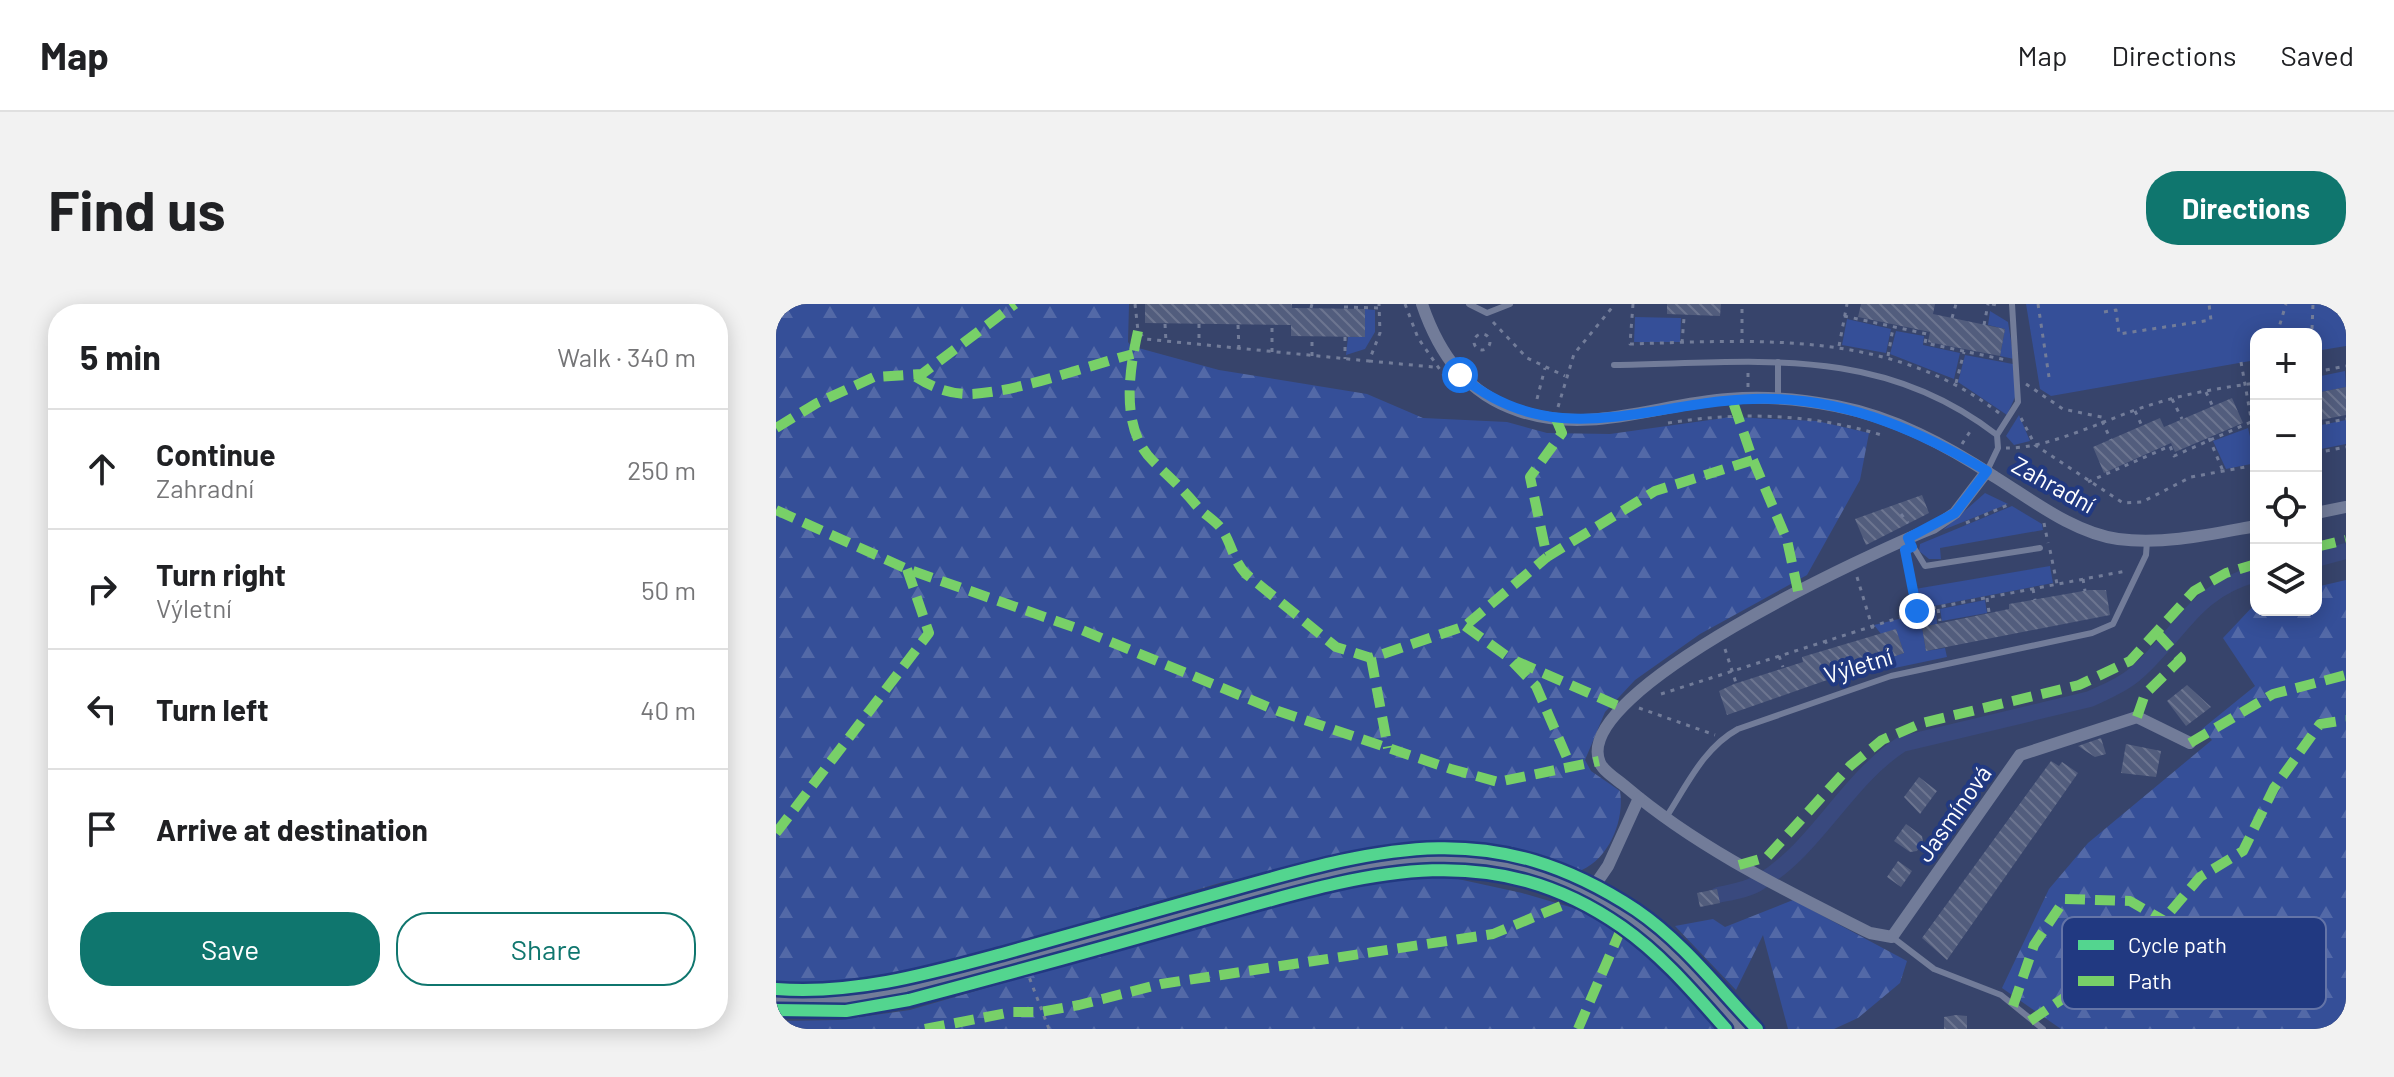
<!DOCTYPE html>
<meta charset="utf-8">
<style>
body{margin:0;font-family:Barlow,sans-serif;background:#f2f2f2;color:#202124}
.controls{position:absolute;right:24px;top:24px;display:grid;overflow:hidden;border-radius:16px;box-shadow:0 4px 20px #0003}
.controls button{width:72px;height:72px;display:grid;place-items:center;padding:0;border:0;border-bottom:2px solid #e0e0e0;background:#fff;color:#202124;font:40px sans-serif}
.stop{position:absolute;width:24px;height:24px;margin:-18px;border:6px solid #1a73e8;border-radius:50%;background:#fff}
.stop.end{background:#1a73e8;border-color:#fff;box-shadow:0 2px 8px #0008}
.list{margin:0;padding:0;list-style:none}
h2{display:flex;justify-content:space-between;align-items:center;height:104px;margin:0;padding:0 32px;font-size:34px}
h2 small{font-size:26px;font-weight:400;color:#757577}
.list li{display:grid;grid-template-columns:52px 1fr auto;gap:24px;align-items:center;box-sizing:border-box;height:120px;padding:0 32px;border-top:2px solid #e0e0e0}
.list b{display:block;font-size:30px;white-space:nowrap}
.list p{margin:0;font-size:26px;white-space:nowrap;color:#757577}
.list em{font-size:26px;font-style:normal;color:#757577}
.actions{display:flex;gap:16px;padding:24px 32px}
.actions a{flex:1;padding:18px 0;border:2px solid #0f766e;border-radius:32px;text-align:center;font-size:28px;color:#0f766e}
.actions .main{background:#0f766e;color:#fff}
.icon{flex:none;width:44px;height:44px;fill:none;stroke:currentColor;stroke-width:2;stroke-linecap:round;stroke-linejoin:round}
.map{position:relative;flex:none;width:1570px;height:725px;overflow:hidden;border-radius:32px}
header{display:flex;align-items:center;gap:48px;box-sizing:border-box;height:112px;padding:0 40px;background:#fff;border-bottom:2px solid #e0e0e0}
header strong{font-size:38px}
nav{display:flex;gap:44px;margin-inline-start:auto;font-size:28px}
.intro{display:flex;align-items:center;justify-content:space-between;box-sizing:border-box;height:192px;padding:0 48px}
h1{margin:0;font-size:56px}
.button{padding:20px 36px;border-radius:32px;background:#0f766e;color:#fff;font-size:28px;font-weight:700}
main{display:flex;gap:48px;padding:0 48px}
aside{flex:1;background:#fff;border-radius:32px;box-shadow:0 4px 20px #0003}
.map>svg:first-child{display:block}
</style>
<header>
<strong>Map</strong>
<nav><a>Map</a><a>Directions</a><a>Saved</a></nav>
</header>
<div class="intro"><h1>Find us</h1><a class="button">Directions</a></div>
<main>
<aside>
<h2>5 min<small>Walk · 340 m</small></h2>
<ul class="list">
<li><svg class="icon" aria-label="ahead" viewBox="0 0 24 24"><path d="M12 20V5M6 11l6-6 6 6"/></svg><div><b>Continue</b><p>Zahradní</p></div><em>250 m</em></li>
<li><svg class="icon" aria-label="right" viewBox="0 0 24 24"><path d="M7 20v-9h11M14 6l5 5-5 5"/></svg><div><b>Turn right</b><p>Výletní</p></div><em>50 m</em></li>
<li><svg class="icon" aria-label="left" viewBox="0 0 24 24"><path d="M17 20v-9H6M10 6l-5 5 5 5"/></svg><div><b>Turn left</b></div><em>40 m</em></li>
<li><svg class="icon" aria-label="arrive" viewBox="0 0 24 24"><path d="M6 21V4h12l-3 4 3 4H6"/></svg><div><b>Arrive at destination</b></div></li>
</ul>
<div class="actions"><a class="main">Save</a><a>Share</a></div>
</aside>
<div class="map">
<svg width="1570" height="725" viewBox="0 0 1570 725">
<defs>
<pattern id="forest-firs" width="22" height="20" patternUnits="userSpaceOnUse" patternTransform="scale(2)"><rect width="22" height="20" fill="#354f98"/><path d="M5 1l3.5 6h-7zM16 11l3.5 6h-7z" fill="#5369a7"/></pattern>
<pattern id="building-back-hatch" width="6" height="6" patternUnits="userSpaceOnUse" patternTransform="scale(2)"><rect width="6" height="6" fill="#525d7d"/><path d="M-1 5l2 2M0 0l6 6M5-1l2 2" fill="none" stroke="#6c7590"/></pattern>
</defs>
<rect width="100%" height="100%" fill="#37446b"/>
<g fill="#354f98">
<polygon points="1250,0 1570,0 1570,42 1540,47 1540,30 1480,30 1480,56 1275,92 1264,85"/>
<polygon points="589,5 599,6 599,28 589,45 570,51 572,33 589,33"/>
<polygon points="1214,7 1232,18 1238,55 1224,52 1229,25 1212,21"/>
<polygon points="859,13 905,14 904,38 858,38"/>
<polygon points="1071,15 1115,25 1110,49 1066,41"/>
<polygon points="1120,27 1148,32 1147,41 1184,49 1178,75 1114,50"/>
<polygon points="1189,51 1237,60 1240,91 1231,111 1182,78"/>
<polygon points="1569,67 1570,83 1540,89 1540,73"/>
<polygon points="1243,111 1254,137 1238,141 1230,132"/>
<polygon points="1570,116 1570,140 1540,146 1540,122"/>
<polygon points="1472,124 1480,159 1450,165 1437,137"/>
<polygon points="1209,189 1232,200 1167,226"/>
<polygon points="1236,202 1266,220 1267,226 1164,244 1165,255 1153,255 1143,247 1144,240"/>
<polygon points="1274,262 1277,279 1142,305 1139,285"/>
<polygon points="1209,296 1211,309 1166,317 1164,305"/>
<polygon points="1160,306 1161,320 1146,323 1150,347 1169,344 1171,353 1114,365 1110,355 1128,349 1120,326 1105,330 1098,321"/>
</g>
<g fill="url(#forest-firs)">
<path d="M0,0h353l-1,38 3,4 88,24 148,24 56,24 84,4 40,11 63,1 121,-17 86,4 52,12 -9,47 -53,95 -107,59 -65,46 -30,32 -20,48 6,11 29,20c5,30 -12,71 -43,81l-128,-32 -226,42 -318,94 -87,13 -42,-3z"/>
<polygon points="1570,276 1570,725 1285,725 1226,684 1273,585 1312,539 1436,436 1426,425 1479,382 1447,334 1480,299 1480,306 1540,306 1540,283"/>
<polygon points="650,568 746,589 821,611 874,649 946,725 0,725 0,717 63,716 134,706 561,582"/>
<polygon points="1017,596 1131,657 1124,679 1082,714 1058,725 1012,725 987,631 960,686 899,622 937,615 949,623"/>
</g>
<g fill="none" stroke-linecap="round" stroke-linejoin="round">
<g stroke="#39497e" stroke-width="16">
<polyline points="1540,255 1570,247"/>
<path d="M942,591c14,-3 30,-5 42,-13 57,-34 86,-102 142,-138l188,-45c15,-7 31,-13 44,-24 46,-39 58,-84 122,-101"/>
</g>
</g>
<g fill="url(#building-back-hatch)">
<polygon points="369,0 516,0 516,4 589,5 589,33 515,32 515,21 369,19"/>
<polygon points="891,0 945,0 944,12 891,10"/>
<polygon points="1085,0 1159,0 1157,10 1229,25 1224,52 1152,38 1154,28 1082,13"/>
<polygon points="1570,83 1570,111 1540,117 1540,89"/>
<polygon points="1456,94 1467,119 1399,148 1395,139 1328,169 1317,143 1384,114 1388,123"/>
<polygon points="1146,191 1153,209 1090,241 1079,215"/>
<polygon points="1313,286 1330,286 1334,311 1150,347 1146,323 1233,305 1233,300"/>
<polygon points="1120,325 1128,349 951,411 943,387 958,380 1027,358 1026,353"/>
<polygon points="1411,381 1435,403 1410,422 1391,397"/>
<polygon points="1325,434 1330,450 1319,453 1302,442"/>
<polygon points="1350,440 1385,447 1380,473 1345,469"/>
<polygon points="1275,457 1283,462 1286,458 1302,469 1171,656 1146,634"/>
<polygon points="1143,473 1161,487 1144,510 1128,493"/>
<polygon points="1130,520 1146,532 1147,538 1141,547 1134,548 1118,537"/>
<polygon points="1122,557 1136,567 1125,583 1111,573"/>
<polygon points="941,585 944,599 924,603 921,589"/>
<polygon points="1180,711 1191,712 1191,725 1168,725 1168,713"/>
</g>
<g fill="none" stroke-linecap="round" stroke-linejoin="round">
<g stroke="#727c99" stroke-width="3" stroke-dasharray="4 6" stroke-linecap="butt">
<polyline points="359,0 362,27 369,35 593,57 604,29 603,0"/>
<polyline points="629,0 642,34 669,73"/>
<path d="M857,0l-3,40c129,-4 261,-14 369,69"/>
<polyline points="1216,0 1225,2"/>
<polyline points="1262,0 1273,73"/>
<polyline points="568,3 603,4"/>
<polyline points="535,4 536,0"/>
<polyline points="966,5 966,37"/>
<polyline points="1328,8 1340,6 1343,30 1435,16 1433,0"/>
<polyline points="1068,12 1151,30 1149,39 1230,56"/>
<polyline points="1176,14 1180,0"/>
<polyline points="717,18 751,54 789,72"/>
<polyline points="389,20 390,38"/>
<polyline points="423,20 423,41"/>
<polyline points="462,21 463,45"/>
<polyline points="1208,21 1212,0"/>
<polyline points="1536,25 1537,0"/>
<polyline points="1501,30 1510,0"/>
<circle cx="706" cy="38" r="8"/>
<polyline points="569,33 569,55"/>
<polyline points="906,39 908,14"/>
<polyline points="1063,42 1071,0"/>
<polyline points="496,48 496,21"/>
<polyline points="536,52 536,32"/>
<polyline points="1112,52 1117,24"/>
<polyline points="593,57 657,63"/>
<polyline points="1465,58 1480,142"/>
<polyline points="1540,68 1570,62"/>
<polyline points="1180,79 1188,48"/>
<polyline points="1250,80 1287,105 1330,114"/>
<polyline points="972,83 972,67"/>
<polyline points="1430,88 1437,103"/>
<polyline points="761,95 769,64"/>
<polyline points="1396,95 1406,115"/>
<polyline points="782,103 798,50 839,0"/>
<polyline points="1359,107 1366,122"/>
<polyline points="1245,114 1259,141 1347,199 1366,198 1415,173 1480,161"/>
<polyline points="1326,117 1335,136"/>
<path d="M892,119c74,-12 145,-9 217,13"/>
<polyline points="1540,121 1570,115"/>
<polyline points="1433,134 1447,167"/>
<polyline points="1186,140 1195,126"/>
<path d="M1230,144c43,1 100,-29 141,-42 36,-12 72,-18 109,-23"/>
<polyline points="1540,149 1570,143"/>
<polyline points="1312,178 1394,142 1398,152 1475,118"/>
<polyline points="1125,210 1132,219"/>
<polyline points="1190,219 1234,200"/>
<polyline points="1268,219 1272,239"/>
<polyline points="1274,246 1281,280"/>
<polyline points="1131,253 1141,307 1350,267"/>
<polyline points="1081,273 1098,329"/>
<polyline points="1307,275 1309,287"/>
<polyline points="1257,285 1259,296"/>
<polyline points="1211,294 1213,308"/>
<polyline points="1162,305 1164,317"/>
<polyline points="1049,336 1052,344"/>
<polyline points="949,345 960,379"/>
<polyline points="1003,352 1007,363"/>
<polyline points="1108,355 1112,364"/>
<polyline points="1062,370 1064,379"/>
<polyline points="885,390 1141,308"/>
<polyline points="863,404 939,431"/>
<polyline points="250,665 273,725"/>
</g>
<g stroke="#727c99" stroke-width="6">
<polyline points="693,0 711,9 734,0"/>
<polyline points="1002,58 1002,95"/>
<path d="M838,61c140,-2 265,-22 383,70l1,13 -11,23"/>
<polyline points="1221,131 1242,98 1236,0"/>
<polyline points="1132,234 1149,262 1264,244"/>
<path d="M889,515c21,-32 38,-71 73,-90l153,-53 201,-43 21,-9 33,-69 1,-14"/>
<polyline points="1116,633 1158,665 1225,691 1267,725"/>
</g>
<g stroke="#727c99" stroke-width="12">
<path d="M646,0c17,50 45,90 97,107 71,24 138,-7 209,-12 35,-3 73,0 108,7 58,11 110,39 159,71 37,23 79,56 123,62 46,6 94,-5 138,-13"/>
<path d="M1211,167l-32,42 -22,15c-53,21 -366,163 -333,235 4,9 18,17 26,24 73,62 159,103 244,146l22,4 128,-182 117,-38 53,26"/>
<polyline points="1540,209 1570,203"/>
<polyline points="812,591 832,562 863,494"/>
<path d="M0,696l88,-2 516,-136c170,-18 254,47 362,167"/>
</g>
<g stroke="#78d068" stroke-width="10" stroke-dasharray="20 10" stroke-linecap="butt">
<path d="M362,27c-9,40 -18,98 15,130 17,17 27,25 43,44 7,9 21,16 27,26 9,14 10,29 23,43l90,73 35,11 94,-32 82,-69"/>
<path d="M140,73c16,10 33,17 53,17 47,-1 117,-28 164,-40"/>
<polyline points="780,115 786,129 754,173 771,253 879,187 977,156 956,95"/>
<polyline points="0,124 41,99 98,73 146,70 239,0"/>
<polyline points="977,156 1011,236 1022,287"/>
<polyline points="0,206 131,265 306,326 502,407 675,465 722,478 823,457"/>
<polyline points="1540,243 1570,236"/>
<polyline points="689,322 732,353 760,382 795,463"/>
<polyline points="595,354 612,444"/>
<polyline points="740,357 847,404"/>
<polyline points="1361,413 1369,390 1405,355 1382,330"/>
<polyline points="1414,439 1497,390 1570,371"/>
<polyline points="0,529 153,329 131,265"/>
<polyline points="963,561 991,553 1074,462 1106,436 1146,419 1303,381 1354,357 1418,287 1450,269 1480,260"/>
<polyline points="1237,702 1258,641 1289,595 1354,597 1438,646"/>
<polyline points="1254,717 1365,642 1424,573 1467,547 1498,484 1544,420 1570,416"/>
<polyline points="149,725 236,708 264,708 303,701 385,680 717,630 802,595"/>
<polyline points="802,725 846,623"/>
</g>
<g stroke="#213981" stroke-width="17">
<g id="cycleway">
<path d="M0,685c78,6 152,-15 226,-35 76,-21 152,-43 228,-64 153,-43 262,-75 406,20 47,32 82,78 121,119"/>
<path d="M0,706l70,1 63,-11c102,-27 204,-55 305,-84 144,-40 272,-84 408,11 40,28 72,66 104,102"/>
</g>
</g>
<use href="#cycleway" stroke="#53d58f" stroke-width="12"/>
</g>
<g fill="none" stroke-linecap="round" stroke-linejoin="round">
<path stroke="#1a73e8" stroke-width="10" d="M684,71c100,85 202,19 316,24 78,3 145,33 211,72l-32,42 -47,25 4,9 -7,3 12,61"/>
</g>
<g text-anchor="middle" dominant-baseline="central" stroke-width="8" stroke-linejoin="round" paint-order="stroke">
<g font-size="24" fill="#fff" stroke="#213981">
<text transform="translate(1278 180) rotate(29)">Zahradní</text>
<text transform="translate(1082 361) rotate(-17)">Výletní</text>
<text transform="translate(1177 509) rotate(-55)">Jasmínová</text>
</g>
</g>
<rect x="1286" y="613" width="264" height="92" rx="12" fill="#213981" stroke="#6474a7" stroke-width="2"/>
<rect x="1302" y="636" width="36" height="10" fill="#53d58f"/>
<rect x="1302" y="672" width="36" height="10" fill="#78d068"/>
<g font-size="22" fill="#fff">
<text x="1352" y="649">Cycle path</text>
<text x="1352" y="685">Path</text>
</g>
</svg>
<div class="controls">
<button>+</button>
<button>−</button>
<button><svg class="icon" aria-label="locate" viewBox="0 0 24 24"><circle cx="12" cy="12" r="6"/><path d="M12 2v4M12 18v4M2 12h4M18 12h4"/></svg></button>
<button><svg class="icon" aria-label="layers" viewBox="0 0 24 24"><path d="M12 4l9 5-9 5-9-5zM3 14l9 5 9-5"/></svg></button>
</div>
<div class="stop" style="left:684px;top:71px"></div>
<div class="stop end" style="left:1141px;top:307px"></div>
</div>
</main>
